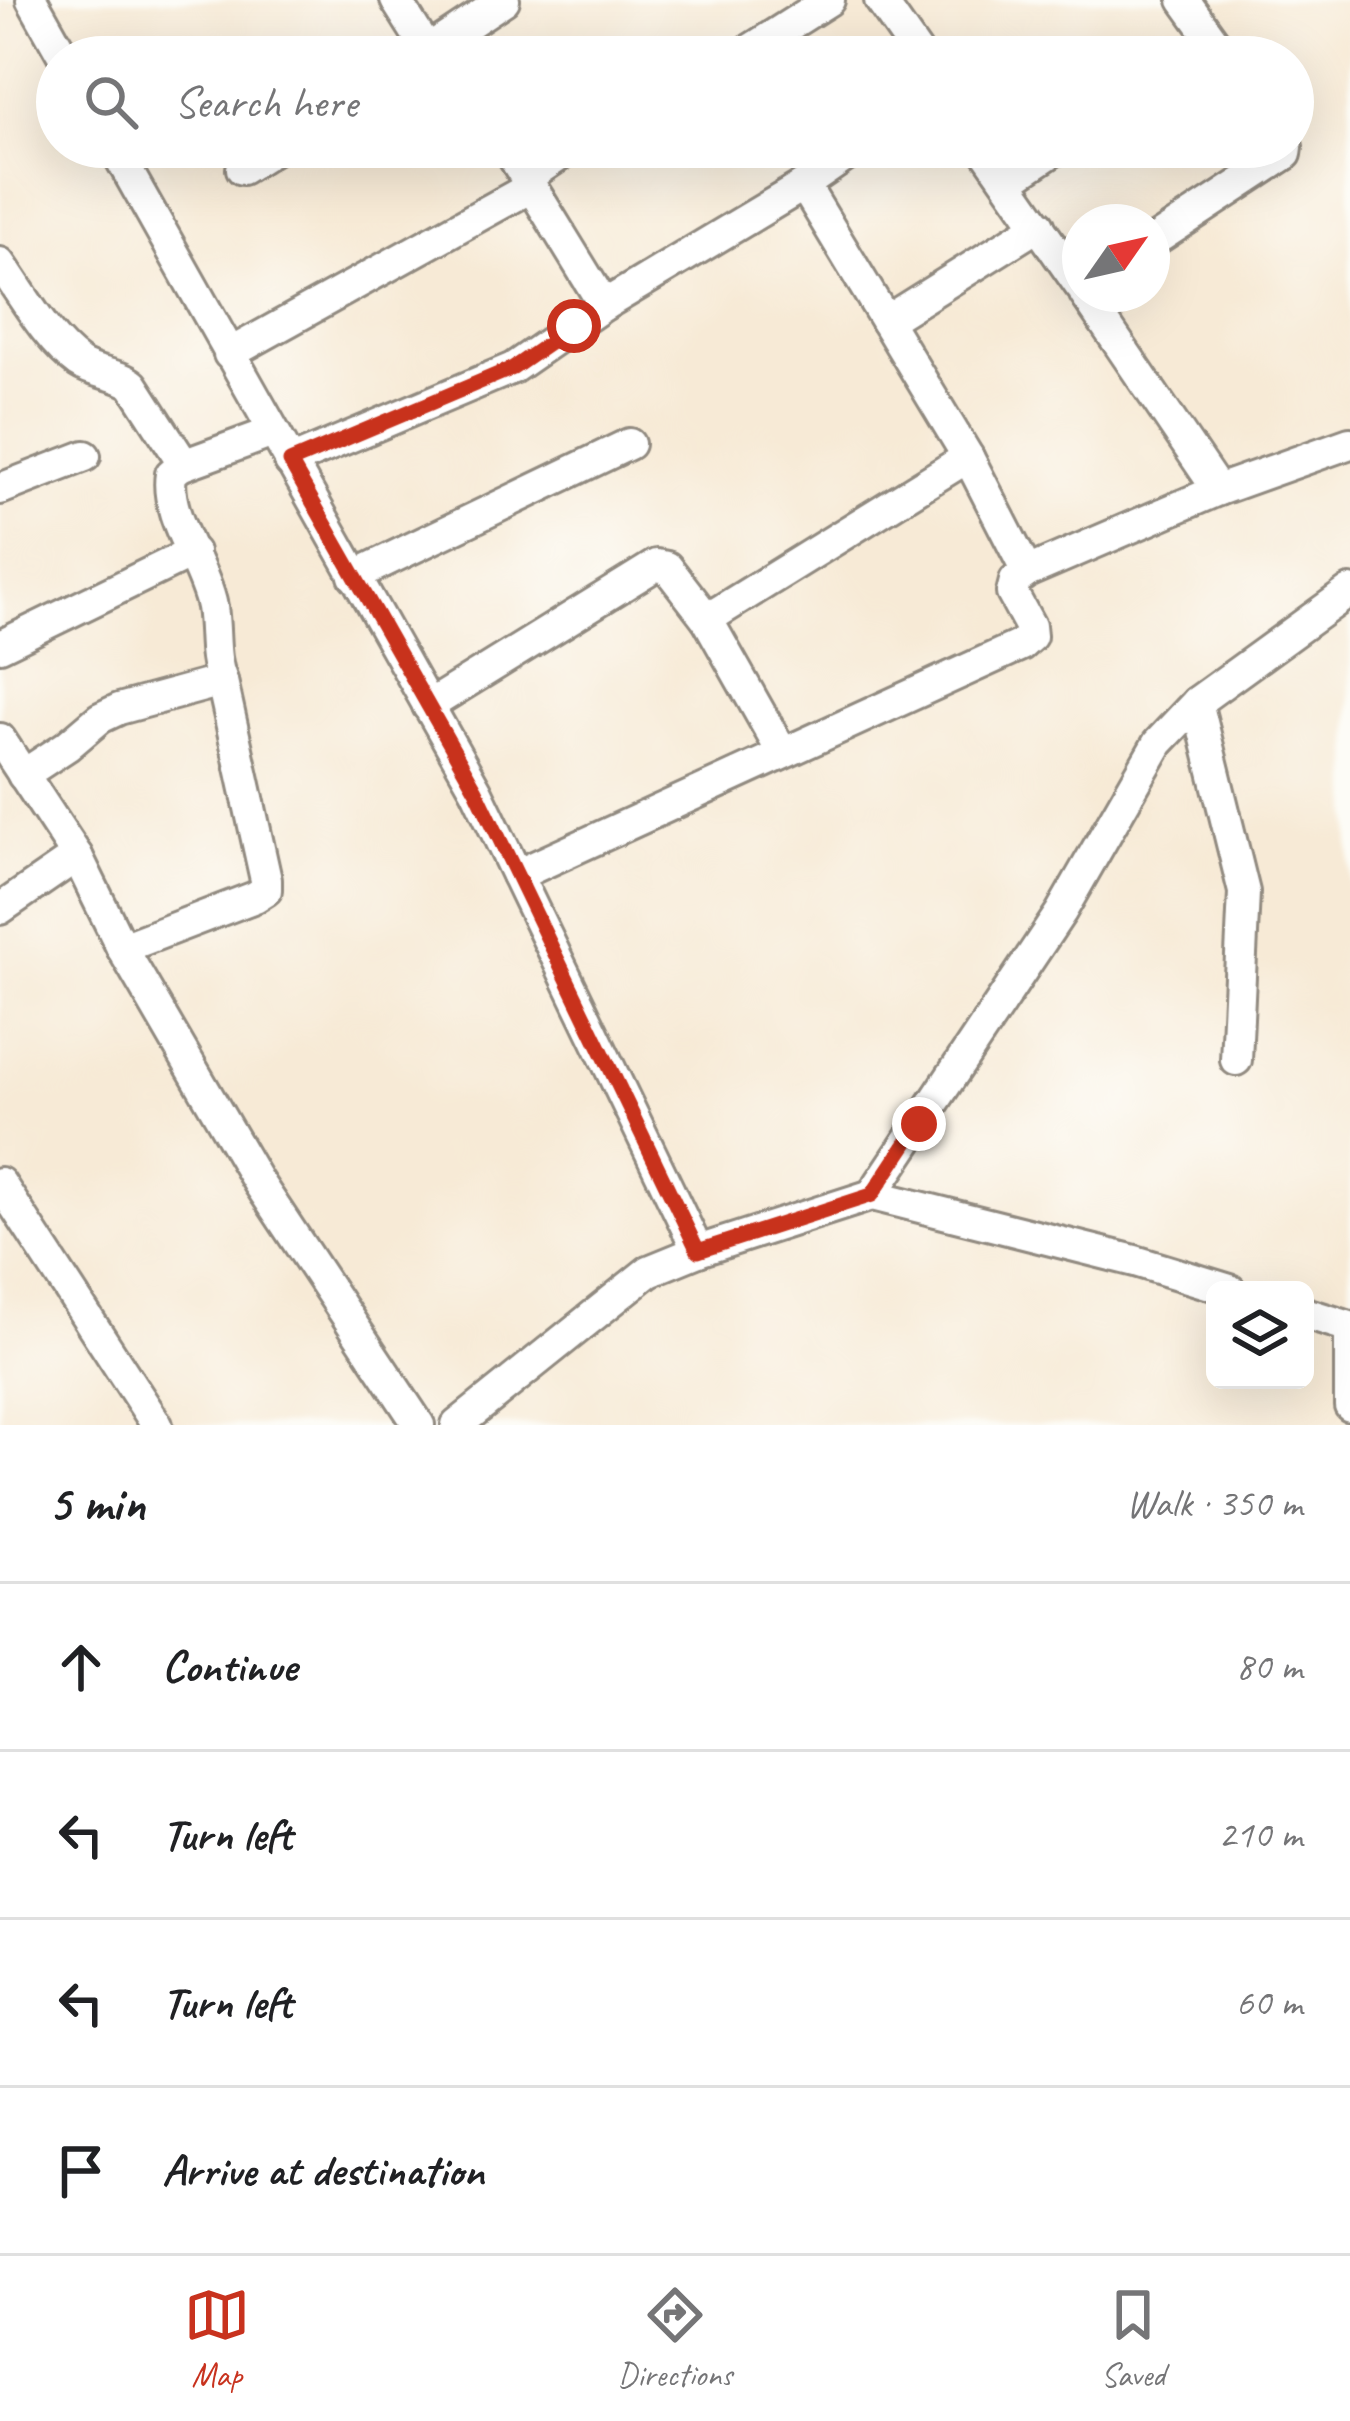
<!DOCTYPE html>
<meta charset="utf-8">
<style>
body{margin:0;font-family:Caveat,sans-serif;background:#f6f6f6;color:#202124}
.controls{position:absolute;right:36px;bottom:36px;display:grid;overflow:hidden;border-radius:18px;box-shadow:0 12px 48px #0002}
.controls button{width:108px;height:108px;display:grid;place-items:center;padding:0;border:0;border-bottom:3px solid #e0e0e0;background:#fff;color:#202124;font:60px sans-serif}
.compass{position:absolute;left:1062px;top:204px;width:108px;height:108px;border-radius:50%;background:#fff;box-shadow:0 12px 48px #0002;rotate:56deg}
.stop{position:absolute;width:36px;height:36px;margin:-27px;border:9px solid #c8321e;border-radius:50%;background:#fff}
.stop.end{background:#c8321e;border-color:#fff;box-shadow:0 3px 12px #0008}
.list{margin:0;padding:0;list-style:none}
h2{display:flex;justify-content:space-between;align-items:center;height:156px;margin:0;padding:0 48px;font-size:51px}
h2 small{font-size:39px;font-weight:400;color:#757577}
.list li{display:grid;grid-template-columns:78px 1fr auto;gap:36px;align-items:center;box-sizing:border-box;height:168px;padding:0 48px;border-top:3px solid #e0e0e0}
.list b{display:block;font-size:45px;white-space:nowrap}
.list em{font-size:39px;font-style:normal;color:#757577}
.icon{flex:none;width:66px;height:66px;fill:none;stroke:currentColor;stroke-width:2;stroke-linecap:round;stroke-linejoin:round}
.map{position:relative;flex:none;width:1350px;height:1425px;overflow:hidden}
.search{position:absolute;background:#fff;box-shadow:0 12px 48px #0002;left:36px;right:36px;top:36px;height:132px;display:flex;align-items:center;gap:30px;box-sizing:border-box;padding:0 42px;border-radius:66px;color:#757577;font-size:45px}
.sheet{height:828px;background:#fff}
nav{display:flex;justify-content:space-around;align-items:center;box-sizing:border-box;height:168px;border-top:3px solid #e0e0e0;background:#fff;font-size:33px;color:#757577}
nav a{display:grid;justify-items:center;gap:6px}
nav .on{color:#c8321e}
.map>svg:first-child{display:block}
</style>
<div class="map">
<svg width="1350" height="1425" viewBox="0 0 1350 1425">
<rect width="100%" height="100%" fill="#fdfcf7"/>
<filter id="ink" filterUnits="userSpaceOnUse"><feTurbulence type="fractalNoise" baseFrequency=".00833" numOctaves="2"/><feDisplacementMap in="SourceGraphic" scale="24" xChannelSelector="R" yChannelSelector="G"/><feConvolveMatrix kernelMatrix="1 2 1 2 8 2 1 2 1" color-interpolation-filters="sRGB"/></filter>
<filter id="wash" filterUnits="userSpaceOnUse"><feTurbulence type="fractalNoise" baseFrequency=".004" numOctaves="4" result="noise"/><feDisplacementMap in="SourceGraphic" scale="48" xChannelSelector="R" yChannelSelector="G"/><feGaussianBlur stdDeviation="2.7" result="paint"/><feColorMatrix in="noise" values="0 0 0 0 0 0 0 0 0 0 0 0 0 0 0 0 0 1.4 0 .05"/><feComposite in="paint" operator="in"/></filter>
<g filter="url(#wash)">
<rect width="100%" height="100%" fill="#f7ead6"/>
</g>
<g filter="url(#ink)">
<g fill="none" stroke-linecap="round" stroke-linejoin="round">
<g stroke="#918a80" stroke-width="36">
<g id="minor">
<polyline points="32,0 64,57"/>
<polyline points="396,0 428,51"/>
<polyline points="880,0 920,57"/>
<polyline points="1184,0 1225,57"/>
<polyline points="418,57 504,0"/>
<polyline points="739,57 829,0"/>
<polyline points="114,147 476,790 698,1251"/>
<polyline points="507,147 604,305"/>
<polyline points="983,147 1080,286"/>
<polyline points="242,169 277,147"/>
<polyline points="526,178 572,147"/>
<polyline points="1008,181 1059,147"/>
<polyline points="804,185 968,457 1027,572"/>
<polyline points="1152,242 1286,154 1287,147"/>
<path d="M0,263c23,32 46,76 79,100 16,11 39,10 54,22l47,73v8l-9,8c-7,42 33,91 41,133 4,26 0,50 10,74l44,199v10l-11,7 -133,51"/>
<polyline points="1085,294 1218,490"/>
<polyline points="886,321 1039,225"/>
<polyline points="229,354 531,187"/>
<polyline points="290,462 513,368 604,305 804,185 859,147"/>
<polyline points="180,466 273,432"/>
<polyline points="0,489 85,456"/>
<polyline points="354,576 629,444"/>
<polyline points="707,619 968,457"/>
<polyline points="0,646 193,552"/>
<polyline points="1197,702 1244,892 1236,1060"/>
<polyline points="428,706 656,565 667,567 707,619 782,752"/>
<polyline points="0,739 77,856 122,948 258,1182 419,1425"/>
<polyline points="23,775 67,746 100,718 119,709 222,681"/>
<polyline points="517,875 1021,645 1031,636 1030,626 1012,593 1015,581 1027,572 1218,490 1350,443"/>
<polyline points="0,909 77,856"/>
<polyline points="0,1183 157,1425"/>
<polyline points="872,1195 1061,912 1158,743 1197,702 1350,591"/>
<polyline points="1305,1313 1350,1327"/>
<polyline points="1350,1332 1350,1406"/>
<polyline points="457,1425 649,1271 698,1251 872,1195 1135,1261 1230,1290"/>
</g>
</g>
<use href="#minor" stroke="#fff" stroke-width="30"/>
</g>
</g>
<g fill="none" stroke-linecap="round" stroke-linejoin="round" filter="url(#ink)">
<polyline stroke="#c8321e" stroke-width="15" points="574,326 513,368 290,462 476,790 698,1251 872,1195 919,1124"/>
</g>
</svg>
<div class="controls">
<button><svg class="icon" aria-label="layers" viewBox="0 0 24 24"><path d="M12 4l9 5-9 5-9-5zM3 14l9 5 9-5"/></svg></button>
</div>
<svg class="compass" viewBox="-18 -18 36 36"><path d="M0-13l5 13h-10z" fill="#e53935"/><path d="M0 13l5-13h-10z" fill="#757577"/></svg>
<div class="stop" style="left:574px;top:326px"></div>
<div class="stop end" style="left:919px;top:1124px"></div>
<div class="search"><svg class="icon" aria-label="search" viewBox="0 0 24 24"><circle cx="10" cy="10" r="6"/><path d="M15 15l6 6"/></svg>Search here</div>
</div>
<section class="sheet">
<h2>5 min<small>Walk · 350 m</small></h2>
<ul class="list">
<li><svg class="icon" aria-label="ahead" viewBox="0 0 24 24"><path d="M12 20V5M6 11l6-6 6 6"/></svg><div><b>Continue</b></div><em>80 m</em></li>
<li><svg class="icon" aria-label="left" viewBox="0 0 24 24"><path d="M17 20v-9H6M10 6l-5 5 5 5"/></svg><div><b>Turn left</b></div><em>210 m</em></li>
<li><svg class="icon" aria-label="left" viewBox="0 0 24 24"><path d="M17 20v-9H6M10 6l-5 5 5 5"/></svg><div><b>Turn left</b></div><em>60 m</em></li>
<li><svg class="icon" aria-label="arrive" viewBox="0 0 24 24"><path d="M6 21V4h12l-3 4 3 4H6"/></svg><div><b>Arrive at destination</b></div></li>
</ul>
</section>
<nav>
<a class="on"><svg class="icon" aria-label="map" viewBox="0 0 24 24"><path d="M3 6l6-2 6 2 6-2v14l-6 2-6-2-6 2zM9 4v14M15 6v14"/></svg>Map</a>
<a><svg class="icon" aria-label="directions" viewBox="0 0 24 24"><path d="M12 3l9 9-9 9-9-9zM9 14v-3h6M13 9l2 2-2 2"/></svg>Directions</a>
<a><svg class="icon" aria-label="saved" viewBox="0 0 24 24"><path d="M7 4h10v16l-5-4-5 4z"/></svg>Saved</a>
</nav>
